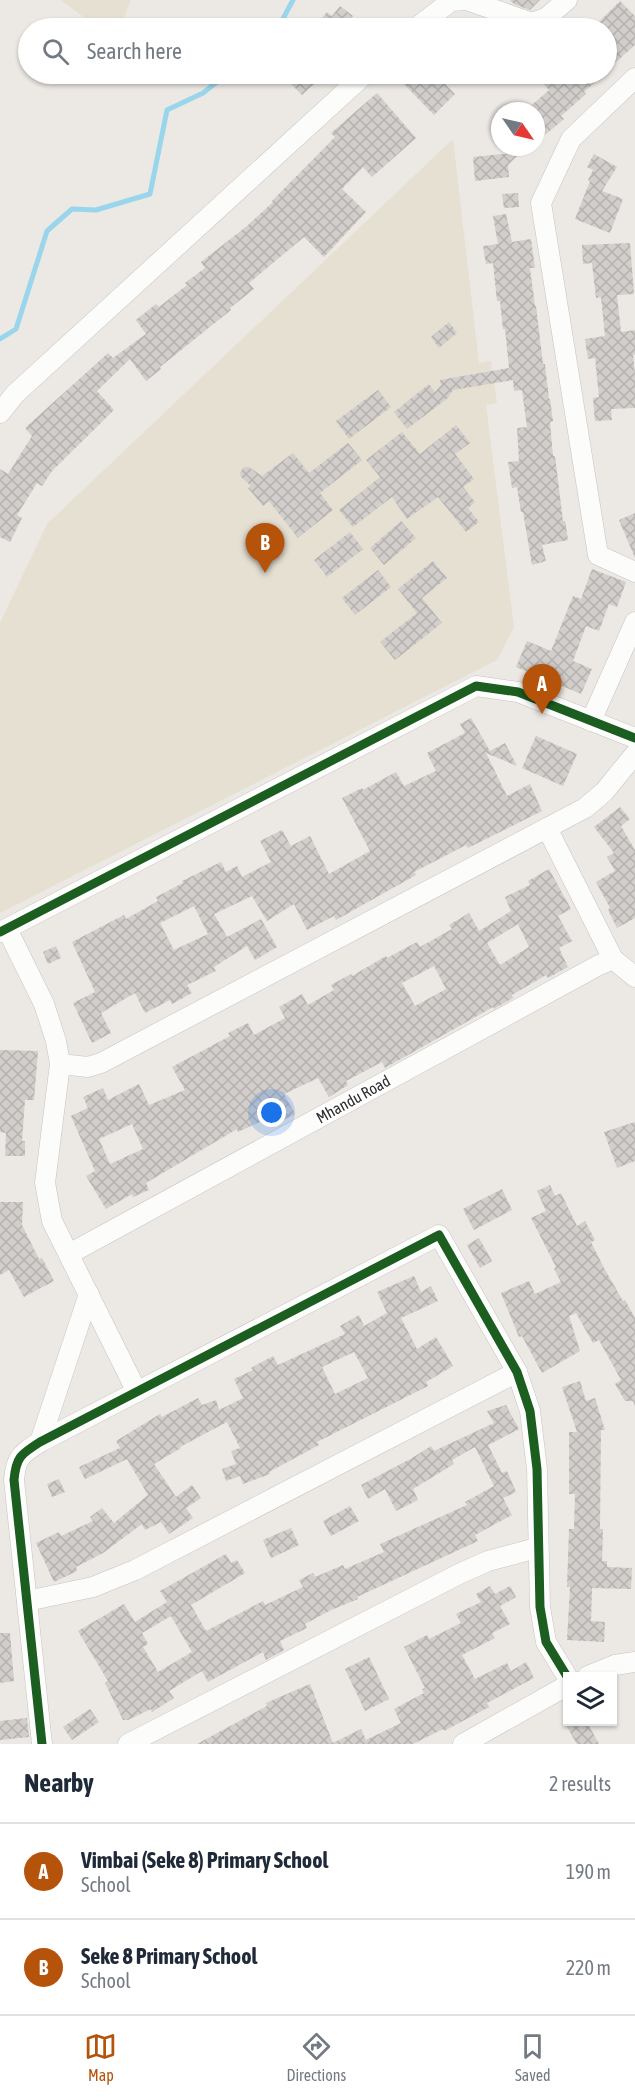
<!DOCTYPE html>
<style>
body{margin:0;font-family:"Asap Condensed",sans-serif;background:#f2f2f3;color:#1f2937}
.controls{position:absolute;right:18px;bottom:18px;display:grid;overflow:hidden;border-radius:0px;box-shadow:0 2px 4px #0004}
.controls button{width:54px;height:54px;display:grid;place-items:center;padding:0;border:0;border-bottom:2px solid #e0e1e3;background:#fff;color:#1f2937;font:30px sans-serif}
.compass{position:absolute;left:491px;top:102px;width:54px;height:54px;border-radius:50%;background:#fff;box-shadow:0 2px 4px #0004;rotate:124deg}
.you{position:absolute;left:272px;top:1113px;width:21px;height:21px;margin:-15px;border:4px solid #fff;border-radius:50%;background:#1a73e8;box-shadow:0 0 0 9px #1a73e833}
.badge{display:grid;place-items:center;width:39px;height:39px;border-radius:50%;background:#b45309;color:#fff;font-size:20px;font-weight:700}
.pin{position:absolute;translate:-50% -50px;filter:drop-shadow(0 2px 3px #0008)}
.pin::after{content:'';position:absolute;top:32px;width:21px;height:18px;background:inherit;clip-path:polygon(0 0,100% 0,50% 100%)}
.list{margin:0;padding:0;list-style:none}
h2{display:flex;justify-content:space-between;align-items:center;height:78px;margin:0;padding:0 24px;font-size:26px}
h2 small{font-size:20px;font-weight:400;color:#747a83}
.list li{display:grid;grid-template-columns:39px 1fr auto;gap:18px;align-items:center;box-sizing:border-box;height:96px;padding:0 24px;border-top:2px solid #e0e1e3}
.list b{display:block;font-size:22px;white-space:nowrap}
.list p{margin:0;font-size:20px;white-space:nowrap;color:#747a83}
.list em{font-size:20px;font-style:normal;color:#747a83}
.icon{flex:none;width:33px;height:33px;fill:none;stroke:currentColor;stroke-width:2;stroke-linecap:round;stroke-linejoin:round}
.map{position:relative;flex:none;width:635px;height:1744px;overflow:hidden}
.search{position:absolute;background:#fff;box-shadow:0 2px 4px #0004;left:18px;right:18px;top:18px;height:66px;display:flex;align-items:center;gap:15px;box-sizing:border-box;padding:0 21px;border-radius:33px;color:#747a83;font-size:22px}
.sheet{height:270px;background:#fff}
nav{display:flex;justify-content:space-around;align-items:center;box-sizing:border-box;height:84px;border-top:2px solid #e0e1e3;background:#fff;font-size:16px;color:#747a83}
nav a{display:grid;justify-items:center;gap:3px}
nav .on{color:#b45309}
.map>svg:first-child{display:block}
</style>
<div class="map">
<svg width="635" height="1744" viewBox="0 0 635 1744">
<defs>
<pattern id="building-cross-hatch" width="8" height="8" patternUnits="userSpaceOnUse" patternTransform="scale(1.5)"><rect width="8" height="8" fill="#d1cecb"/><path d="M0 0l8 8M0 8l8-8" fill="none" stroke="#b4b1af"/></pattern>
</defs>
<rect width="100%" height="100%" fill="#ece8e4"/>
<g fill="#e6e0d3">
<polygon points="61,0 131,0 120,28 98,28"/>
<polygon points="453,139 479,363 491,361 497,403 486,405 514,627 497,660 0,913 0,623 47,524"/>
</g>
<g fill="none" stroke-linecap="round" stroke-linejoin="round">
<g stroke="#99d6ec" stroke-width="5">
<polyline points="278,28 293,0"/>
<polyline points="0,339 16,329 47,231 72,209 96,210 150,194 167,110 203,93 227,74"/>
</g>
</g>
<g fill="url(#building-cross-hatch)" fill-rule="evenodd">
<polygon points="510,0 540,0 530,10 514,4"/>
<polygon points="620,1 635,16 635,45 606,71 606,28 593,28"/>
<polygon points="340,6 353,16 344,27 347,28 313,28 327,12 332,16"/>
<polygon points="281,74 325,74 302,95"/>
<polygon points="407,74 435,74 455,94 434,115 400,80"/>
<polygon points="550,74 604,74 584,92 586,94 561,116 564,119 545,135 536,125 536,111 525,111 549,90 541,81"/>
<polygon points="377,93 416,138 372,177 363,167 342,189 366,212 324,257 304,237 249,283 254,289 230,308 231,310 160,367 161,369 146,381 130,359 97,391 114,410 52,471 42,486 37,483 17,515 22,518 10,542 0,537 0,469 8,474 32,436 25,428 108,353 113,358 146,334 136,320 156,304 159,307 187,285 185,283 205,268 201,262 247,226 273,202 272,201 335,137 331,133"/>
<polygon points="521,152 508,165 509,177 475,181 473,157"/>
<polygon points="594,154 617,167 602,191 623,199 610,233 575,219 590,181 588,180 593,170 587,167"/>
<polygon points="518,193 519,207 504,208 502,194"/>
<polygon points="506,214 512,242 531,239 535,268 530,268 535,306 536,306 543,364 545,364 549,399 550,399 553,421 550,422 553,456 555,456 563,521 565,521 568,540 542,545 546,561 532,565 523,512 521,512 517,487 512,488 508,462 519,461 517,428 527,427 522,390 514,391 513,380 453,390 448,398 407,429 394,412 429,384 435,392 441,385 440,380 509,368 505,329 503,329 500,301 497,301 493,263 486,264 483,246 498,244 493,216"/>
<polygon points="630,243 634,294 617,295 621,332 635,330 635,355 633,355 635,374 635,408 611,409 612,420 595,421 593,398 599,397 595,358 588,359 585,339 605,336 601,297 596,298 592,263 583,264 582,245"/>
<polygon points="449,322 457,333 439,348 431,337"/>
<polygon points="378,390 391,407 349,439 336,421"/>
<polygon points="456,425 470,443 455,454 474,479 463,487 475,502 468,508 479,522 466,532 438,497 407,519 392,497 353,527 339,510 380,477 366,460 402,432 420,454"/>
<polygon points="348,443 362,460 320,493 333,510 298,538 269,501 263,506 248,488 251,486 241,477 240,472 244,467 249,467 262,476 293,453 309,473"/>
<polygon points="635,513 635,558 619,520"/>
<polygon points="401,521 416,538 384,565 370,548"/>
<polygon points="350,532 363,549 327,577 314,560"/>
<polygon points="433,561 447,578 422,598 442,623 395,660 380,642 417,613 398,589"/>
<polygon points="592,569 626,582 617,607 609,604 599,631 586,626 573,661 592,669 581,694 516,667 527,641 551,651 573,596 581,599"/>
<polygon points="378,570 391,587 355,615 342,598"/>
<path d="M471,718l19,33 15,-8 12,23 -31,-13 21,43 23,-12 12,27 -74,37 -2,-3 -25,13 -27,14 2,3 -80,45 -2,-4 -27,14 -13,-26 -27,17 -15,-25 -38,18 13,23 34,-18 16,28 -22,13 -8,-14 -33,21 2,4 -29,14 5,8 -20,11 -2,-4 -25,13 -10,-20 -34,20 10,20 -19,10 -19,-40 22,-11 -23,-50 52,-27 2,4 32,-18 -2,-4 27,-14 -1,-2 39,-19 5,10 11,-6 5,11 29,-15 -11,-21 22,-11 9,16 19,-10 19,38 41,-23 -28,-53 20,-10 1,2 33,-18 8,14 32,-15 -9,-18 38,-20 -5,-9zM194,906l14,28 -34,16 -14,-27z"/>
<polygon points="536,736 577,754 563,786 522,768"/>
<polygon points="620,807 630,819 621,826 635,850 635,918 617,928 608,910 610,908 596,882 615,871 607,857 614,853 594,827"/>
<path d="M549,869l22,40 -13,7 14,25 -13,7 9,19 -20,11 -2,-3 -34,20 1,3 -19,11 -1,-2 -108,61 -3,-6 -36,19 2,4 -19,12 -11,-19 -34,16 11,20 -25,13 -4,-8 -28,13 -1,-3 -91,54 3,7 -16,7 -1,-3 -26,15 -20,-33 9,-5 -24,-55 17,-8 -5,-11 20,-9 5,12 31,-16 10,21 36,-15 -13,-23 58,-31 -2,-3 20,-10 6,12 31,-17 -6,-11 23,-13 6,11 26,-15 -3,-5 20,-11 1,2 34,-20 1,2 30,-16 3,5 32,-18 -3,-4 20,-12 10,18 32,-20 -6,-14 25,-12 -2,-4zM518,924l11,23 -29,18 -13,-22zM434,966l12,23 -31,17 -13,-23zM132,1124l11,25 -33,15 -11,-25z"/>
<polygon points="56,946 61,958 48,964 43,952"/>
<polygon points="0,1050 38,1051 34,1100 25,1100 22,1141 25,1141 25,1156 5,1156 6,1133 0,1132"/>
<polygon points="635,1122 635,1161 617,1168 604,1132"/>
<polygon points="550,1185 555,1196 561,1193 577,1226 585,1221 595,1240 591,1242 604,1268 623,1301 625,1300 635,1318 635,1406 633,1401 625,1401 615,1384 621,1380 599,1340 593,1343 576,1313 569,1316 580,1351 542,1373 522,1336 519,1337 501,1293 529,1281 535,1294 561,1282 554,1269 556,1267 531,1218 546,1211 537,1191"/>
<polygon points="502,1189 512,1210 474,1230 463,1209"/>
<polygon points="0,1202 23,1202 22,1225 39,1259 42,1258 54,1281 24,1297 9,1270 0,1275"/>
<polygon points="479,1238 492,1261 480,1268 467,1245"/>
<path d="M414,1276l7,16 10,-6 7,15 -37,17 16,31 19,-12 17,29 -27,16 2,4 -111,56 2,3 -50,27 1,2 -27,10 -3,-8 -14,5 -4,-12 14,-5 -5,-13 9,-3 -13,-26 -47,25 1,1 -27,16 22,33 16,-12 9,13 -15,10 7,10 -24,16 -8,-12 -16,8 -3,-6 -39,29 -27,14 1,4 -23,11 -18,-39 23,-11 2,4 32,-15 -3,-4 12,-9 12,15 34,-28 -21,-36 -42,20 -6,-12 41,-19 -4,-7 44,-27 2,3 36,-19 4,7 14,-5 3,10 24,-12 -9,-19 19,-9 -2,-2 22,-12 5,9 67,-31 -5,-8 19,-11 5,11 23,-13 -10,-21zM354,1352l14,26 -33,16 -13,-27z"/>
<polygon points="580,1381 586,1401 595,1398 605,1430 601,1430 600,1529 603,1529 602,1561 607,1561 607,1567 632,1568 631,1589 592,1588 591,1621 605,1622 604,1642 567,1640 570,1587 567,1587 569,1529 574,1529 575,1494 569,1494 569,1432 577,1432 562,1387"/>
<path d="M506,1405l13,24 -31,16 14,28 5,-2 9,21 -13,6 9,17 -37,20 3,6 -121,56 1,2 -27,11 -26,14 2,4 -27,13 4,9 -18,10 -3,-8 -55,30 -6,-11 -33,20 5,7 -22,14 -1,-3 -23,11h-5l-18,-37 3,-2 -30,-50 46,-27 11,18 32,-20 -7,-11 66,-37 5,9 6,-3 8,13 -54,32 15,26 57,-30 2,4 38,-18 -4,-7 14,-7 2,4 28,-12 2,4 39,-17 -4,-8 87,-39 -2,-3 29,-16 -19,-39 -23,13 2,4 -41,25 5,11 -22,11 -11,-22 -17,10 -7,-14 51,-27 19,-12 3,5 60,-28 -7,-12zM171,1616l21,36 -34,20 -15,-25 5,-3 -6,-11z"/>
<polygon points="59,1479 65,1492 52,1497 47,1484"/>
<polygon points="350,1506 359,1521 331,1536 323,1521"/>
<polygon points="291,1528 299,1545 271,1558 263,1540"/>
<polygon points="490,1586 495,1594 510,1586 516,1597 500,1606 510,1624 492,1633 495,1638 462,1655 475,1679 507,1663 511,1671 526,1662 534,1678 487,1703 489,1707 444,1731 443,1729 413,1744 197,1744 267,1706 266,1703 310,1684 333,1743 361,1729 366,1740 401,1723 394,1709 424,1693 422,1689 425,1688 404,1647 427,1635 429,1639 461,1623 456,1614 481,1602 476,1594"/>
<polygon points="0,1633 10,1633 14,1681 0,1683"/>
<polygon points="369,1657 389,1699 365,1711 345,1669"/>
<polygon points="90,1709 99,1722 72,1740 63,1727"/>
<polygon points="27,1718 29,1737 0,1740 0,1721"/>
<polygon points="564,1722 587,1722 599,1744 577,1744"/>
</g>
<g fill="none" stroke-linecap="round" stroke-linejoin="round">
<g stroke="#c5c4c5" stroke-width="21">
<g id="minor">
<polyline points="416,28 451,1 467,0 532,23 546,18 567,0"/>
<polyline points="635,78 571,139 541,203 598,555 635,572"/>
<polyline points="0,413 15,394 365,74"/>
<polyline points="591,721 635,622"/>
<polyline points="547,828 613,959"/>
<polyline points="7,929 44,1004 56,1041 60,1064 45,1183 52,1221 137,1392"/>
<polyline points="0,932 476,686 518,692 635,738"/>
<polyline points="60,1064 88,1067 101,1063 585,808 604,792 635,754"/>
<polyline points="69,1254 599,965 613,959 635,977"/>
<polyline points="40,1442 89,1294"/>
<polyline points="27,1601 93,1587 135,1570 517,1372"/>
<polyline points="588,1676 615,1665 635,1662"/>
<path d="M42,1744l-28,-264c2,-23 7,-26 26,-38l399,-207 78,137 13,39 7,58 3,138 6,35 22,36"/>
<polyline points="128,1744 461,1573 488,1561 537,1548"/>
<polyline points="463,1744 568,1685"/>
</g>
</g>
<use href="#minor" stroke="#fcfcfb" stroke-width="20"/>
<g stroke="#fff" stroke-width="13">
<g id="cycleway">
<polyline points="0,932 476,686 518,692 635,738"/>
<path d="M42,1744l-28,-264c2,-23 7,-26 26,-38l399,-207 78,137 13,39 7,58 3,138 6,35 22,36"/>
</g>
</g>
<use href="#cycleway" stroke="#1b5e20" stroke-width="9"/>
</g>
<g text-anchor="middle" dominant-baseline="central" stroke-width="5" stroke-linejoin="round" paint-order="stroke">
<g font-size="16" fill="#2e2e2e" stroke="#fff">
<text transform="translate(353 1099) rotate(-29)">Mhandu Road</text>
</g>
</g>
</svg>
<div class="controls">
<button><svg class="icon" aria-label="layers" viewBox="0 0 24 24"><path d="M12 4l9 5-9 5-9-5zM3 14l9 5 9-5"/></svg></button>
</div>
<svg class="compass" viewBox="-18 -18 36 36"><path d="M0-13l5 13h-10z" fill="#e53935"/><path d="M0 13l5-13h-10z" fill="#747a83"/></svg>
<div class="you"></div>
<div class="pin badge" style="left:542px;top:714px">A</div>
<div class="pin badge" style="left:265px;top:573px">B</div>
<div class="search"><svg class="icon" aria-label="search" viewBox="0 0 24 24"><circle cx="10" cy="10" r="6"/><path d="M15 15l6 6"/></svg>Search here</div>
</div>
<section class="sheet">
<h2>Nearby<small>2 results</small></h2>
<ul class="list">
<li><span class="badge">A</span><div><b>Vimbai (Seke 8) Primary School</b><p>School</p></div><em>190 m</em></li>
<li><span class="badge">B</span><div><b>Seke 8 Primary School</b><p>School</p></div><em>220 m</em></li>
</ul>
</section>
<nav>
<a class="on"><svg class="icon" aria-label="map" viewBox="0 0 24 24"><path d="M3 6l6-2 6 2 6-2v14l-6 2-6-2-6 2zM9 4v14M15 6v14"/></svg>Map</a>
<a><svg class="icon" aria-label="directions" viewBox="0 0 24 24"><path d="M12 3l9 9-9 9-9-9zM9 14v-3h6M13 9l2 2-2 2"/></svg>Directions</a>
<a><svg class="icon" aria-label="saved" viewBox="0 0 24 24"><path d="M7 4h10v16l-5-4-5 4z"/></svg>Saved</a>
</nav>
